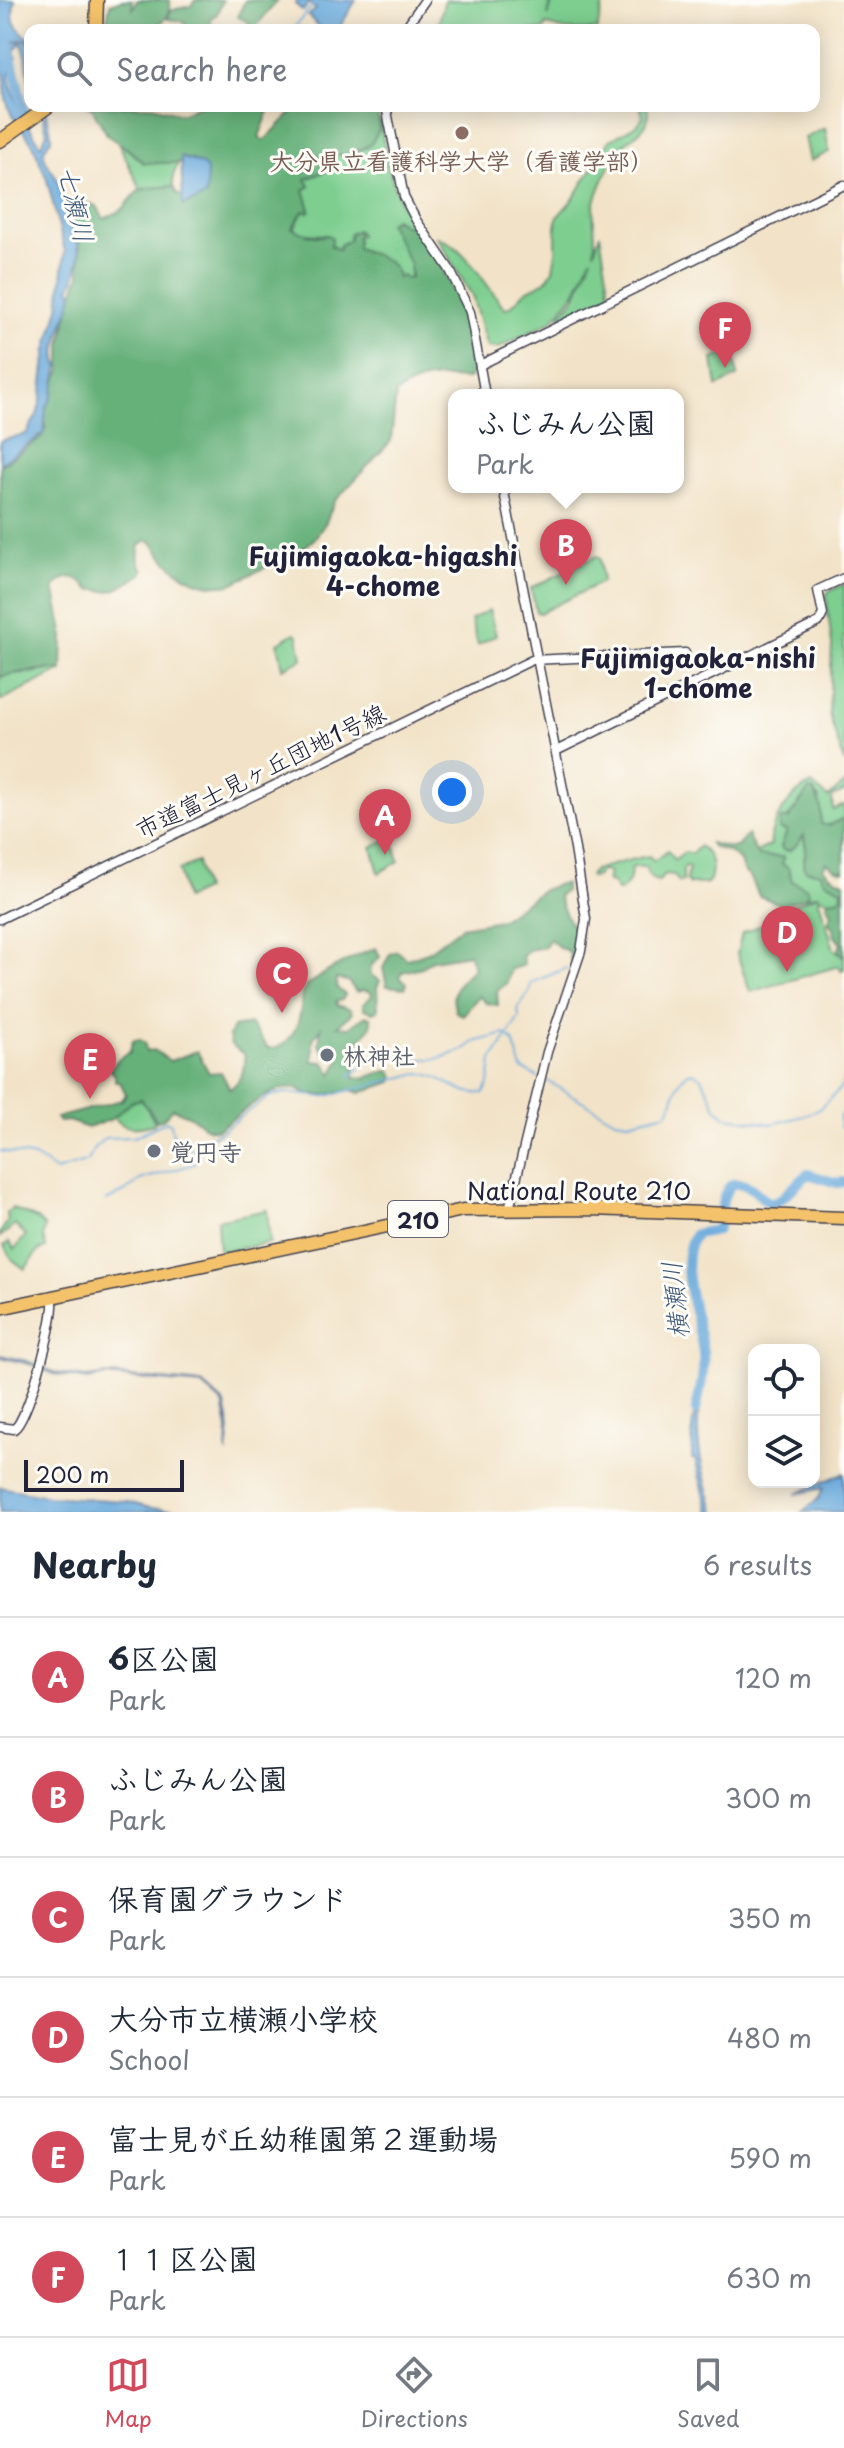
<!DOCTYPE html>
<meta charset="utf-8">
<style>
body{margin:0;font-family:"Playpen Sans","Klee One",sans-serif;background:#f6f6f7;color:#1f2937}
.controls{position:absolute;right:24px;bottom:24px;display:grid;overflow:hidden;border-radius:16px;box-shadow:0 4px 20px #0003}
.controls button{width:72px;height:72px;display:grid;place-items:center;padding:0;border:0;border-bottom:2px solid #e0e1e3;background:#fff;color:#1f2937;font:40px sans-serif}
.scale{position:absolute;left:24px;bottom:20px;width:160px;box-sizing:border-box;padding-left:8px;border:4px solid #22223b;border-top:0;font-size:22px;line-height:28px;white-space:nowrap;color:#22223b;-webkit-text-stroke:6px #fdfcf7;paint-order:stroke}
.you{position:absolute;left:452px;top:792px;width:28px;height:28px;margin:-20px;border:6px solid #fff;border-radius:50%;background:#1a73e8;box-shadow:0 0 0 12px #1a73e833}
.badge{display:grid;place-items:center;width:52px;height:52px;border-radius:50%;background:#d1495b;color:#fff;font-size:26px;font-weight:700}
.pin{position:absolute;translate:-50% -66px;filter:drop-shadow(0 2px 4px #0008)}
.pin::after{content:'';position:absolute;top:42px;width:28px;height:24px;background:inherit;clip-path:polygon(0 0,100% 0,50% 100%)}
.popup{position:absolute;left:448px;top:389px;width:236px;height:104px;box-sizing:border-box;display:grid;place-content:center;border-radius:16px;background:#fff;filter:drop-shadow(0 2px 6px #0005);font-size:26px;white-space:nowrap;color:#747a83}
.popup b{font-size:30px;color:#1f2937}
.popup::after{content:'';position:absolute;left:50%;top:100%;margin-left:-16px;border:16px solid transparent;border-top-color:#fff}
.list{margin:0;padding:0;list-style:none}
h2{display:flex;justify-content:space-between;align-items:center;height:104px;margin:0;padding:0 32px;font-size:34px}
h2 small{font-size:26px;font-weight:400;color:#747a83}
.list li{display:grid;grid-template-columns:52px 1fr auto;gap:24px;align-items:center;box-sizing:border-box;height:120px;padding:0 32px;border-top:2px solid #e0e1e3}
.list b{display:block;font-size:30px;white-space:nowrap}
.list p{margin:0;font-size:26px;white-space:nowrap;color:#747a83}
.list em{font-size:26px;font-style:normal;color:#747a83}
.icon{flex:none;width:44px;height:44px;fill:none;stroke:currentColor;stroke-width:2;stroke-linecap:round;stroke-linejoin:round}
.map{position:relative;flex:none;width:844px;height:1512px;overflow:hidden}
.search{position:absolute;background:#fff;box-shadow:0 4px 20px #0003;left:24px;right:24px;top:24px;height:88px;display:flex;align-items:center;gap:20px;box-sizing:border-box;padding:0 28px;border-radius:16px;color:#747a83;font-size:30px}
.sheet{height:824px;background:#fff}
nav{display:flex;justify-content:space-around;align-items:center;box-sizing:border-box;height:112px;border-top:2px solid #e0e1e3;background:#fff;font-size:22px;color:#747a83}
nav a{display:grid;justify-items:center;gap:4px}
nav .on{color:#d1495b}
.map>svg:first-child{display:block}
</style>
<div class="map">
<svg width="844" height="1512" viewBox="0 0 844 1512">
<rect width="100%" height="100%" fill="#fdfcf7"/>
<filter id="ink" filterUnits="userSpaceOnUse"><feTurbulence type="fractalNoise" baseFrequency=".0125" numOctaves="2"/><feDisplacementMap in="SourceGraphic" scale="16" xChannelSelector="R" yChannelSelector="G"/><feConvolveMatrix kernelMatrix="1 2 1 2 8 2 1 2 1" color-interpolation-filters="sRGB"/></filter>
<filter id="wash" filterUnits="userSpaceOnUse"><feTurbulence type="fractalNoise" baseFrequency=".006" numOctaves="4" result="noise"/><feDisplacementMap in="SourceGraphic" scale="32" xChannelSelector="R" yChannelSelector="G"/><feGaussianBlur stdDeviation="1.8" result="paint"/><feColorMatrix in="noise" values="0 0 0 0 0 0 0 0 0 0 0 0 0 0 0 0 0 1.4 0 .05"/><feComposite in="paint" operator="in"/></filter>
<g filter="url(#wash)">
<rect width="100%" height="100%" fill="#f2e3c8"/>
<g fill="#7dce8f" stroke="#507865" stroke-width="2">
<polygon points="445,0 551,0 548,16 553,0 581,0 603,5 597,30 566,30 546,25 544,30 448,30 439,22"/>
<path d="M640,106h7c8,27 -22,29 -32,49 -6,12 -20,40 -21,53 -2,15 3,28 0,44l6,-18 10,60 -48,25 -2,-4 15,-17 17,-41 -17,36 -23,28 -54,27 -11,-1 -15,-51 -35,-59c32,11 46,47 68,71l5,-1 16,-16 20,-10 7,-11 3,-18v-31l3,-6 15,-17 35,-57 29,-17 5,-7z"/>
<path d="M380,119c5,35 12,76 33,105l-7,2 -11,-8 -6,5 21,41v14l-5,1 -3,-3 -4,2c-4,-20 -26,-22 -42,-30l1,-11 3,-2 -3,-5 -7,3 -1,7 -9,5v5l-9,-4 1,-8 -4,-3 -25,-1 -12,-6 4,-1 9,-17 4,2 2,-2 -6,-20 6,-4 -4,-7 20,-8 -8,-15 11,-3 17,3 22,-9 11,-17z"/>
<polygon points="825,128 829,152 810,161 805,138"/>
<polygon points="118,142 144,163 178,163 173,176 173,186 141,190"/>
<polygon points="733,351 738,376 717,387 713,359"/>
<polygon points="597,556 600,559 602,582 540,613 536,612 531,588"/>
<polygon points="844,584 844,763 829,714 832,645 826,596 828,592"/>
<polygon points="489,610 496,635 478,645 471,620"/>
<polygon points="295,633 298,635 302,659 283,668 278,643"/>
<path d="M53,668l7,3 -60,30v-24c19,-7 35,-1 53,-9z"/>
<path d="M812,784l16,14 16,-14v8l-12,5 1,13 11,-5v13l-20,9 -3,-3 -2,-26 -12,-5 -20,26v12l-6,16 2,3 6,1 14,-16 3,15 -2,8c14,12 22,22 38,31l2,6 -3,3 -13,2 -10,-3 16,52 10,9v11l-3,1 -2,-4 -89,26 -13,-38 5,-21 43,-19 5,-8 30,-12 -14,3 2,-4 -16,-12 -4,-13 -13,-10 -17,-2 -2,-4 15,-7c-3,-21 21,-53 41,-61z"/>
<polygon points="392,837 399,861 379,873 372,847"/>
<path d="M699,846c13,9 15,19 11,34l-4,4h-17l-3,-4 3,-13 -3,-1 -3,4v11l-4,1 -5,-7 -9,-1 -6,7c-11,-1 -9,-8 -14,-14h-13l-3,15 -9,9h-3l-4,-8 -6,-1 2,-10 -9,-1 -3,5 -5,2 -3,-2 5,-6c19,-5 36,-11 55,-14l5,5 14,-10 6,9 9,-7h10z"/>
<polygon points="197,862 204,890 185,899 179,870"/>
<path d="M141,1099l14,23 -1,2c-14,4 -30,7 -40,-7 8,-8 16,-17 27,-18z"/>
<polygon points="12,1208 37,1219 45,1227 43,1237 46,1248 38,1251 25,1269 13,1260 4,1246 9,1242 15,1249 26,1235 15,1225 0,1237 0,1233 8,1221 7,1213"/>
<polygon points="267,1210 270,1243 219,1252 217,1220"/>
</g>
<g fill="#66b17a" stroke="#446a5a" stroke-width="2" fill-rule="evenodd">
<path d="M122,0h10l1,9 4,-9h33c4,35 -42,30 -65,30l5,-26z"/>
<polygon points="195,0 223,0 217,14 211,18 211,30 190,30 182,21 168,19 171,10 191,6"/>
<polygon points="245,0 278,0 253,30 248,30 249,22 238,17"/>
<path d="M87,106h66l28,8 17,-8h73l-12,31 5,4 34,-35h80l1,24 -8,14 -25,12 -17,-3 -10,4 1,6 6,4v4l-20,8 4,7 -6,4 6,20 -2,2 -5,-1 -11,17c10,5 24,11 36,7l4,3 -1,8 8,4 1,-5 9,-5 1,-7 8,-2 2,4 -3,1v12c16,8 37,9 41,30l4,-2 3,3 6,-1 -1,-14 -21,-41 6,-4 11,7 7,-2c39,51 50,85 62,147l-7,8c-27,-2 -50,-3 -72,15l-5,47 -57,61 -8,20 -11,16 -11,10 -72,36c-36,7 -63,-15 -81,-43l-4,-1 -7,5c-2,10 -3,17 4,25l-2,4c-10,6 -26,19 -37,17 -5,-1 -9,-2 -14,-1 -13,-11 -21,-20 -37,-3l9,45 -1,39c-8,-4 -51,2 -62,6v-211l41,-28 5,-11 -3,-17 18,-40v-26l11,-48 8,-21v-25l-2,-19 -5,-12 1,-10 14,-6 9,3 7,13 18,-9 15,-18 9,-4 27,-2 4,8 17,6 12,-5 -2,-12 3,-14 -16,-10 -13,4h-34l-16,-14 -20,-13 -15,-26z"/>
<path d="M809,790l5,1 7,16v17l9,2 14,-8v53l-7,-1 -11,-8 -3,6 7,7 14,7v75l-6,-6 3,-7 -8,-10 1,-6 -6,-5 4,-11 -5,-7 1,-5 13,-2 1,-9 -19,-9 -2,-7 -15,-3 -3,-4 3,-16 -2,-15c-5,7 -11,18 -21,15l-2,-3 6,-16 -8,-2 2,-10h8z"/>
<polygon points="747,835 758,856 784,857 782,864 788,868 792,881 807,888 809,893 806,897 782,905 759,896 751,878 743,871 740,861 729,852 712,847 710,843 730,848 737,847"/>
<path d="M559,884h6v7l-7,5c4,13 12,30 22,38l-9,28 -2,-11 -9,-3 -10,-9 -6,8 -16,3 -6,7 2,8 -13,4 -5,15 -9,7 1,14 -12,-2 -7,-7 -16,19 -7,-3c-8,-22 3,-30 18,-44l-5,-14 -37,6 -10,7 -20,5 -2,6 7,5 -2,5 -18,-2 -4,-18 7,-14 7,-3 10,8 21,-7 33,-25 39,-7 43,-30z"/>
<path d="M376,948l4,9 -9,9v9l9,6 -3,6 1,23 -6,2 -8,-3 -1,-5 9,-8 -1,-4 -7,-2 -8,2 -8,-11 -12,-2 1,9 8,7 -3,5 -6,1 1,4 13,4 2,4 -15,13 12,1 17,-11 5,1v9l-13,17 -4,34c15,4 23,-7 37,-6l3,5 -2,6 -32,11 -9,-3 -26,5h-15l-14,-7 -16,1 -19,9 -44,32c-12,-1 -16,-6 -25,-13 -7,-5 -13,-3 -19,-9l-10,11 -6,2 -16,-22 -10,3 -19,17 -24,9 -20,-7 -9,1 -3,-4 66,-18 4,-6 -6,-12 -5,-1v-6l-6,-5 10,-12 11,-6 2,-11 7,-2 6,4 1,9 8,-2 16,11 27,-10 12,22 12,-1 9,17c13,-10 14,-19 15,-34l-14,-10 -2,-9 4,-9 17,-3 18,24c21,2 31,-22 33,-40 1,-6 -1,-13 3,-18 11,-15 54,-35 72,-42zM321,1028l-2,17 9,12 5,-3 -1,-8 8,15 -8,13 -8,-12 -11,-1v-22z"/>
</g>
<g fill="#67a9db" stroke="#44668b" stroke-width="2">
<path d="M0,0h15c-5,22 -1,26 15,39l-30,3z"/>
<polygon points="298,0 356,0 338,30 323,30 308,16 316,9 309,3 303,11 295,4"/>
<path d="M30,41v41c-5,-13 -1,-28 -9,-39l-7,8 3,7c-3,6 -7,9 -8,17 -1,14 23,58 32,70l6,-12 -6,-27h4l7,32c-3,5 -9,9 -8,16 1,9 10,19 14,27 3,6 3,13 5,19 12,31 25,54 7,89l3,3c-2,22 -24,55 -14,73l-7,32 -6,11 -2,25 -44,31v-23l26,-7 11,-19 4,-15 6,-50 12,-43 6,-56 -18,-71 -14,-36 -22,-30 -5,-15 -2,-25 -4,-5v-26z"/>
<polygon points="181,157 201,164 207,169 206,196 183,206"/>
<polygon points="0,1355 27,1361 56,1373 86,1378 109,1375 203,1384 225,1404 230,1429 227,1454 228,1429 223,1404 202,1385 106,1376 87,1380 54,1374 33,1365 0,1357"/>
<path d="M697,1397l5,2c-11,34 2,80 13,113h-6l-14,-53h-3v-30z"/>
<path d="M844,1473v39h-42l16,-13 6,-11 -28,6c17,-8 32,-14 48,-21z"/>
<polygon points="0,1487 48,1496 124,1501 151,1508 197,1512 0,1512"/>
</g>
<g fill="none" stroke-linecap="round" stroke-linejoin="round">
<g stroke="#67a9db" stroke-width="2">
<polyline points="292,30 313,5"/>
<polyline points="350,1076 384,1050 391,1050 404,1059 437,1059 462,1051 474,1042 505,1034 513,1041 522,1069 538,1077"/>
<path d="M544,1079l71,41 14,2 38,-9c10,-14 7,-38 26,-41l9,6 15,31 10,8 45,7 31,-8 16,-7 21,-20 4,-10"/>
<path d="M0,1151l35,6 21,14 32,-10 6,-13 11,-10 29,-1 33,-16 4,3 2,11c10,4 16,16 25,17"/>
<path d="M106,1201l20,-10 14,-11 54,-16 9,-24 17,-8 50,-36 15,-3 38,4 96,-24c27,2 34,22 65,20l5,-9 3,-24 27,-42 -1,-11 11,-14 2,-10 36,-15"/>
</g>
<g stroke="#67a9db" stroke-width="10">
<polyline points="8,29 12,35 8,42 25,117"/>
<polyline points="844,1117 844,1125"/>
<path d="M696,1410c4,-19 9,-38 7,-57 -4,-35 -28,-87 -8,-119l22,-4c7,-16 1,-33 15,-46 23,-2 25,14 40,20l9,-5 27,-25 29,9 7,-1"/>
</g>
</g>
</g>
<g filter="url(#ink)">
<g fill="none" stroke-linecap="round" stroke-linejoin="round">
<g stroke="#413f50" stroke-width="11">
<g id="minor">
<polyline points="404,30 425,0"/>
<polyline points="386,106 404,197 416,220 450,270 470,312 485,395"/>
<polyline points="480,365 844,185"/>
<polyline points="503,487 575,849 586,919 581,951 547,1052 509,1209"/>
<polyline points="556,751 819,622 823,614 818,590 844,578"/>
<polyline points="0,919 532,660 685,653"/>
<path d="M0,1427l14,2c14,-9 41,-109 39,-127"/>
</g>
</g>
<g stroke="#413f50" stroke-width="15">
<g id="highway">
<polyline points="96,30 97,0"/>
<polyline points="0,141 49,106"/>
<polyline points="0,1308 463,1210 592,1209 844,1218"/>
</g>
</g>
<use href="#minor" stroke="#fff" stroke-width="8"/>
<use href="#highway" stroke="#f4c26a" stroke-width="12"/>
</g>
</g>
<circle fill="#8d6e63" stroke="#fdfcf7" stroke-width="3" cx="462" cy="133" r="8"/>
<g fill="#6b7280" stroke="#fdfcf7" stroke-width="3">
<circle cx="327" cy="1055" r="8"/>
<circle cx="154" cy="1151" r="8"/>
</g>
<g text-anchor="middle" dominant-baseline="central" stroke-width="6" stroke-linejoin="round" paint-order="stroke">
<rect fill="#fdfcf7" stroke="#646373" stroke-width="2" x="388" y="1201" width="60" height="36" rx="6"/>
<g font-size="22" font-weight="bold" fill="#22223b">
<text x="418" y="1219">210</text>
</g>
<g font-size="24" font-weight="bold" fill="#785e54" stroke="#fdfcf7">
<text x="462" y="160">大分県立看護科学大学（看護学部）</text>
</g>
<g font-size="24" fill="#22223b" stroke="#fdfcf7">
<text transform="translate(260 770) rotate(-26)">市道富士見ヶ丘団地1号線</text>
<text x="579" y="1190">National Route 210</text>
</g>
<g font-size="24" font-weight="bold" fill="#5b616d" stroke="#fdfcf7" text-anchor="start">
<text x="343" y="1055">林神社</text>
<text x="170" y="1151">覚円寺</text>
</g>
<g font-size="26" font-style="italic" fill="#3e587b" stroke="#fdfcf7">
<text transform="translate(77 204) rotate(77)">七瀬川</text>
<text transform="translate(674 1300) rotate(-96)">横瀬川</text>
</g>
<g font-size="26" font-weight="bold" fill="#22223b" stroke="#fdfcf7">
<text x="383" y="555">Fujimigaoka-higashi<tspan x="383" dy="30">4-chome</tspan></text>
<text x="698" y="657">Fujimigaoka-nishi<tspan x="698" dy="30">1-chome</tspan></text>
</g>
</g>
</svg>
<div class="controls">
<button><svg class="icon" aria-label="locate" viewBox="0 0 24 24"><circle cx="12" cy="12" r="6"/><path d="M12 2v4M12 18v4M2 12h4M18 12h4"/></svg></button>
<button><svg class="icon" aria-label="layers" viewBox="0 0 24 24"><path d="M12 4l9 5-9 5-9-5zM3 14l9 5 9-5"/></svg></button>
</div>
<div class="scale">200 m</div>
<div class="you"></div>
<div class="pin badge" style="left:385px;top:855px">A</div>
<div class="pin badge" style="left:566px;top:585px">B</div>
<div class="popup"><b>ふじみん公園</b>Park</div>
<div class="pin badge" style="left:282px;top:1013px">C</div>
<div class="pin badge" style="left:787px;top:972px">D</div>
<div class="pin badge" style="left:90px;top:1099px">E</div>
<div class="pin badge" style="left:725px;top:368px">F</div>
<div class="search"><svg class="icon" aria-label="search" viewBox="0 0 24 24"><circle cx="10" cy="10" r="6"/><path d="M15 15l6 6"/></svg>Search here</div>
</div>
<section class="sheet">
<h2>Nearby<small>6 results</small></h2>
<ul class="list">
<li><span class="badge">A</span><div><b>6区公園</b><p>Park</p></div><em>120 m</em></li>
<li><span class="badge">B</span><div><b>ふじみん公園</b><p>Park</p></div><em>300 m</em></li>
<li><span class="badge">C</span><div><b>保育園グラウンド</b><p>Park</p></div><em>350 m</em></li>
<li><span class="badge">D</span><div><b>大分市立横瀬小学校</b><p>School</p></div><em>480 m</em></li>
<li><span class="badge">E</span><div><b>富士見が丘幼稚園第２運動場</b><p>Park</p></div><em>590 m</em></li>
<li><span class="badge">F</span><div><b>１１区公園</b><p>Park</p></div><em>630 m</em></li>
</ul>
</section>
<nav>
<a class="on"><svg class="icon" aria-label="map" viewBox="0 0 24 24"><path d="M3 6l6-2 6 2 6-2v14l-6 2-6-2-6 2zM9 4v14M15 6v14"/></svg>Map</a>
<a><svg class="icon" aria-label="directions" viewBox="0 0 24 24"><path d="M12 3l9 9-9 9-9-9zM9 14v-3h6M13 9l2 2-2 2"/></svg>Directions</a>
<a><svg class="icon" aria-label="saved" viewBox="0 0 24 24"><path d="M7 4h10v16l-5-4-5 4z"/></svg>Saved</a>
</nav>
